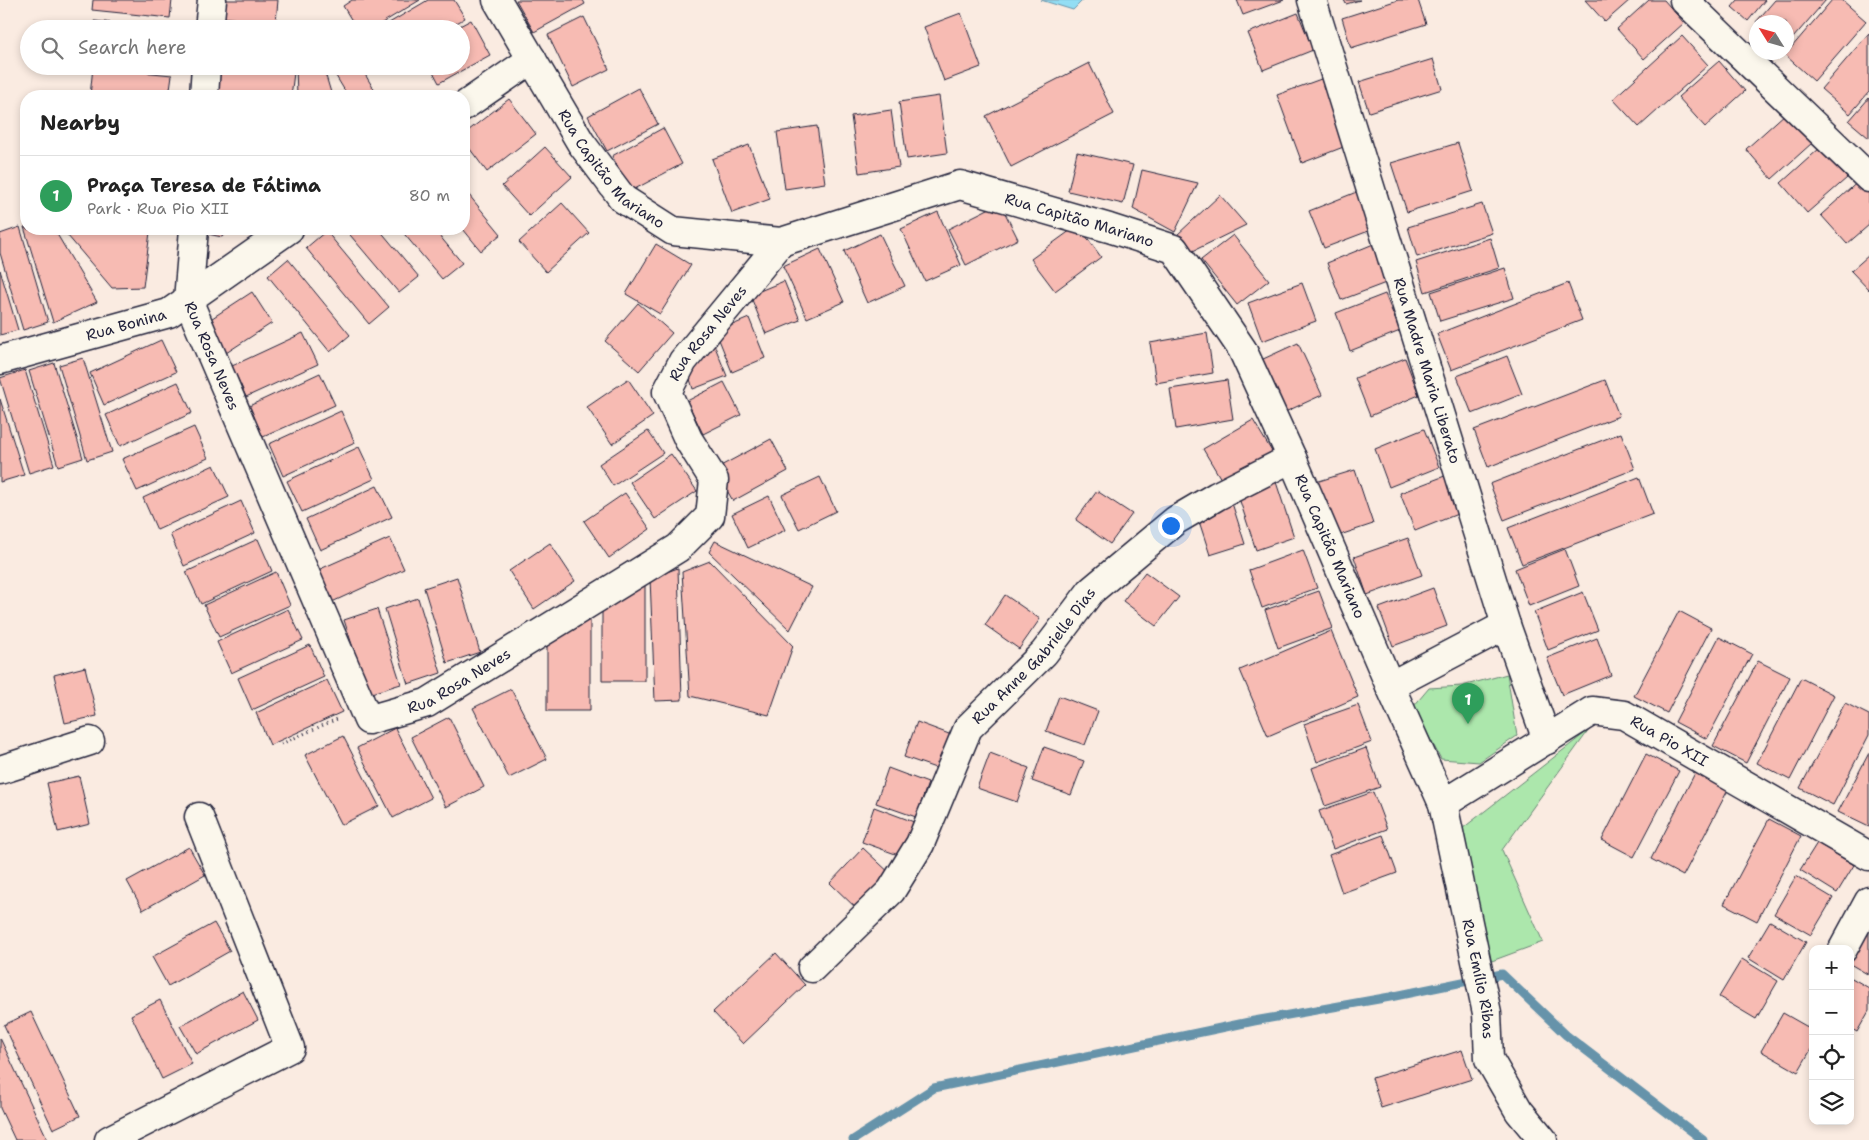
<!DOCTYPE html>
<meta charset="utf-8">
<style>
body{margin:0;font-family:"Shantell Sans",sans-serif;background:#f6f6f6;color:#222}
.controls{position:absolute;right:15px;bottom:15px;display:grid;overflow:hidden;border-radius:10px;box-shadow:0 2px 8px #0003}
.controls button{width:45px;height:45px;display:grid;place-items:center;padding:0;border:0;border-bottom:1px solid #e0e0e0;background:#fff;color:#222;font:25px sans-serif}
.compass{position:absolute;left:1749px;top:15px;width:45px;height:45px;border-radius:50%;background:#fff;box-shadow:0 2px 8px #0003;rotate:307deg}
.you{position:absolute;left:1170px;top:525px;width:18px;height:18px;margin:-12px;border:4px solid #fff;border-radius:50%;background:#1a73e8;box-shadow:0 0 0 8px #1a73e833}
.badge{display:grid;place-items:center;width:32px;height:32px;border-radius:50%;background:#7c3aed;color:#fff;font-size:16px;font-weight:700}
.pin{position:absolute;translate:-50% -41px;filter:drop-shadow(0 1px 2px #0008)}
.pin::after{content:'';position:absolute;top:26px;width:18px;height:15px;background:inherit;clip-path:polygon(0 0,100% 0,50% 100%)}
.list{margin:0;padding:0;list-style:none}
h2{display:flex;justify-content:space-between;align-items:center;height:65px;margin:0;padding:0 20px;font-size:21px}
h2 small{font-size:16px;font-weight:400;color:#767676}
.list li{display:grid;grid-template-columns:32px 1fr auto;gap:15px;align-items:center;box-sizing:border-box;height:80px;padding:0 20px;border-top:1px solid #e0e0e0}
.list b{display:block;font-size:19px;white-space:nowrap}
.list p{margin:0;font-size:16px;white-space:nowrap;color:#767676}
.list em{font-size:16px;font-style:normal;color:#767676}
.icon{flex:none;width:28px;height:28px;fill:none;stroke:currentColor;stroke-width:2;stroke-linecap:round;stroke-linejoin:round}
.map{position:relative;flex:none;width:1869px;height:1140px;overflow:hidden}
.search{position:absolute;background:#fff;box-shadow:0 2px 8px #0003;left:20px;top:20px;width:450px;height:55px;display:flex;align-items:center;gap:12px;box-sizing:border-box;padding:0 18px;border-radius:28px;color:#767676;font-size:19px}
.panel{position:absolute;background:#fff;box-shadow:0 2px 8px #0003;left:20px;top:90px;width:450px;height:145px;border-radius:20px}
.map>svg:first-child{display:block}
</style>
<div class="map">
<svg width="1869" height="1140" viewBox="0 0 1869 1140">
<rect width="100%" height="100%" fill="#faebe1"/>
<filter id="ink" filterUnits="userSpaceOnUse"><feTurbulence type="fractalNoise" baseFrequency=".02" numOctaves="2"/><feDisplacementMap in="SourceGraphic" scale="10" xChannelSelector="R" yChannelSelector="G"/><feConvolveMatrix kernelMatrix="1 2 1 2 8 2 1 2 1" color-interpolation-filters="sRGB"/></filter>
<g filter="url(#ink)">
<g fill="#ace7ac" stroke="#678474">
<polygon points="1507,674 1517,736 1479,762 1441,759 1413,707 1429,688 1462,686"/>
<polygon points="1589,730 1502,850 1543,942 1489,962 1458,832"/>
</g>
<polygon fill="#93def4" stroke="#6693aa" points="1041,0 1083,0 1073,10"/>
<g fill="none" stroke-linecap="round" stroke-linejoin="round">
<polyline stroke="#6693aa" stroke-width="9" points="853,1140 934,1088 1254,1021 1390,997 1502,974 1566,1035 1703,1140"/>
</g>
<g fill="#f7bbb3" stroke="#22223b">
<polygon points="93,0 172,0 170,18 92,10"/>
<polygon points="219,0 278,0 276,22 217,17"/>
<polygon points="352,0 420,0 372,29 357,29 343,6"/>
<polygon points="428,0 454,0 465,18 447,29 379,29"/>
<polygon points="516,0 583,0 585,4 534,32"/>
<polygon points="1237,0 1284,0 1243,15"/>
<polygon points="1344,0 1360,0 1346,4"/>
<polygon points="1398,0 1418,0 1426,24 1351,48 1342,18"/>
<polygon points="1585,0 1630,0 1605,22"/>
<polygon points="1649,0 1664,0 1684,23 1644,59 1617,29"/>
<polygon points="1738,0 1765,0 1748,21 1732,7"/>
<polygon points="1775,0 1826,0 1786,46 1786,22 1756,22"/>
<polygon points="1832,0 1842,0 1866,21 1814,81 1785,55"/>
<polygon points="961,13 981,67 944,81 924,27"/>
<polygon points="1298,13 1313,50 1263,70 1248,33"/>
<polygon points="584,17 609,69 573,87 548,35"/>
<polygon points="471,20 490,55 439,83 430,66 461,66 461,29 454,29"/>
<polygon points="94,21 172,29 94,29"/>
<polygon points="224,24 274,29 224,29"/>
<polygon points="1869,33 1869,92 1850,114 1821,89"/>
<polygon points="1682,36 1708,65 1639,127 1613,99"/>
<polygon points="1433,59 1442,89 1369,112 1359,82"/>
<polygon points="1719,61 1745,91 1705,127 1678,97"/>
<polygon points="1089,63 1114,114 1011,167 986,116"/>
<polygon points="215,66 294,73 291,96 212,96"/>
<polygon points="299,66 323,66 332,96 297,96 296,67"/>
<polygon points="330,66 360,66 378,96 348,96"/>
<polygon points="93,67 172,75 169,96 90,96"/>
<polygon points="1321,79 1346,146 1302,163 1277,95"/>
<polygon points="639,88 658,124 607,151 588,116"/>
<polygon points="939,96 947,153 907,159 899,102"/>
<polygon points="1869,98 1869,138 1849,121"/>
<polygon points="509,99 536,134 487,172 464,141 464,134"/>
<polygon points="891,110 899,167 859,173 851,116"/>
<polygon points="1786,113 1812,143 1772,179 1746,149"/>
<polygon points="817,126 825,183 785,189 777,132"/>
<polygon points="663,128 682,164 631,191 612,156"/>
<polygon points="1458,143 1473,191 1407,212 1391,163"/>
<polygon points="749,145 770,199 732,213 712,159"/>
<polygon points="545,147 572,177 529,216 502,186"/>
<polygon points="1820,148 1847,178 1807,213 1781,183"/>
<polygon points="1077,152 1133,165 1123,204 1068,191"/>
<polygon points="1142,170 1198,183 1175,232 1133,209"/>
<polygon points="1861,179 1869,188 1869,225 1847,244 1821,215"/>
<polygon points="464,189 501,234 481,251 463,229"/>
<polygon points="1359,191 1374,229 1324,248 1309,211"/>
<polygon points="1220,195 1246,225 1193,251 1177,235"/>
<polygon points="562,203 589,233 546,272 519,242"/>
<polygon points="1000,203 1018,239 966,265 948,229"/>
<polygon points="1482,204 1492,233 1417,257 1408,227"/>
<polygon points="938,212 961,265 925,281 901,229"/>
<polygon points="1078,225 1101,257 1055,291 1031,259"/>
<polygon points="20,227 48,322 23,330 0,253 0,234"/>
<polygon points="24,227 26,227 26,229 54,229 97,302 53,322"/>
<polygon points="62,229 141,229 150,232 143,287 112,288"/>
<polygon points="204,229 229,229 222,237 203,233"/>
<polygon points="345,229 379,229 419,277 399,293"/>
<polygon points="400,229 434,229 462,263 442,279"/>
<polygon points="326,231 389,307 369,324 306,248"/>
<polygon points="880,234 905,286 867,303 844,251"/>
<polygon points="1233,235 1269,280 1237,305 1201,260"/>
<polygon points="1490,238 1499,268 1425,292 1416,262"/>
<polygon points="1376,243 1391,281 1341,300 1327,263"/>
<polygon points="656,244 691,265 660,314 626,294"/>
<polygon points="820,249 844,302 807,318 783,266"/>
<polygon points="1869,255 1869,290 1851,271"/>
<polygon points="288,259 350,335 330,352 268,276"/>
<polygon points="1505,268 1514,298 1440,321 1431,292"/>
<polygon points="0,270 18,330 0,335"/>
<polygon points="784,281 800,320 766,334 750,295"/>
<polygon points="1302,283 1316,321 1262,341 1248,303"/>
<polygon points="1568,283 1582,320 1451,370 1437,334"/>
<polygon points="252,292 272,323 223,355 203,324"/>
<polygon points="1385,294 1400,331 1350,351 1336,313"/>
<polygon points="638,303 672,333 639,371 605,341"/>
<polygon points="749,318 765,358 732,372 716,332"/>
<polygon points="303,333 318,364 246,397 232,366"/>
<polygon points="1207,333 1213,373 1156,383 1150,343"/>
<polygon points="711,337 727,376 693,389 687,369"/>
<polygon points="161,340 176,372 104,405 90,373"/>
<polygon points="1298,343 1322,395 1285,412 1261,360"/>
<polygon points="1507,356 1522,394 1472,414 1457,376"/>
<polygon points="83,358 112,452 87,460 59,365"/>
<polygon points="1405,358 1419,395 1370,416 1355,378"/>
<polygon points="54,363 83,458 58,466 29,371"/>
<polygon points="25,370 54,465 29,473 0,378"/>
<polygon points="320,373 335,405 263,437 249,406"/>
<polygon points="628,379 653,416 612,444 587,407"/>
<polygon points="1227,380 1233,419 1176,429 1170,389"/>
<polygon points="1605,380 1619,416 1488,467 1474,430"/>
<polygon points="178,382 192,413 120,446 106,415"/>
<polygon points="724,382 741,415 703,434 687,401"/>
<polygon points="0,399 24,475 0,482"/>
<polygon points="341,411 355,443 283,476 269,444"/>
<polygon points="1253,420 1274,455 1224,484 1203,449"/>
<polygon points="194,427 208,458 137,491 122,459"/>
<polygon points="1424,429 1439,467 1389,487 1375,449"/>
<polygon points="648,431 663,453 613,486 599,464"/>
<polygon points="1621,433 1635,469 1504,520 1490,484"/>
<polygon points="771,439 788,471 733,501 715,469"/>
<polygon points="359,447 374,479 302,512 287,481"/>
<polygon points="671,454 697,491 655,519 630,482"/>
<polygon points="214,465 229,497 157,530 143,498"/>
<polygon points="1355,470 1373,524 1334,537 1316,482"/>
<polygon points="1450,474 1465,511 1415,531 1400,493"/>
<polygon points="820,477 836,511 799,529 782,495"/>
<polygon points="1639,477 1653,514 1522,564 1508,528"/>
<polygon points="1276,482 1294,537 1256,550 1238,495"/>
<polygon points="377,486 392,517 320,550 306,519"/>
<polygon points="1097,491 1132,514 1110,544 1076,520"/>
<polygon points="625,493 650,529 609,558 584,521"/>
<polygon points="769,496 785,530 748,548 732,514"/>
<polygon points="241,501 255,533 184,566 170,534"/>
<polygon points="1232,503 1245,544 1210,555 1197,515"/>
<polygon points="390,538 404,569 332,602 318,570"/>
<polygon points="1408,538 1422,575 1367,595 1354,557"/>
<polygon points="258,539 272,571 201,604 186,572"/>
<polygon points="715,541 812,587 790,630 709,552"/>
<polygon points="550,543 575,581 534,609 509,571"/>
<polygon points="1565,549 1579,586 1529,606 1515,569"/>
<polygon points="1303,550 1317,588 1262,608 1249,570"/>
<polygon points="710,561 793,646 769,715 690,696 682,572"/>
<polygon points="678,568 682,700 655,701 650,578"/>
<polygon points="276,572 290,605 219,637 204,605"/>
<polygon points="1145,572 1179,597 1156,626 1123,601"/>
<polygon points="457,577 480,652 447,663 424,588"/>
<polygon points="645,585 645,681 602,681 602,605"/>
<polygon points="1433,588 1447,626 1393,646 1379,608"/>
<polygon points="1319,591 1333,628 1278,648 1265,610"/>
<polygon points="1583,592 1598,630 1548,650 1534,612"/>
<polygon points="1005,595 1040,619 1019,649 985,625"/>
<polygon points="418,598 441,673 408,684 385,609"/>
<polygon points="288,609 303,640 231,673 217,642"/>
<polygon points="377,609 401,684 368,694 344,620"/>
<polygon points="1679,611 1711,628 1667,713 1634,696"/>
<polygon points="590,616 590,711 547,711 547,635"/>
<polygon points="1331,631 1358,697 1268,736 1240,670"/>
<polygon points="1719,637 1752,654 1707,739 1675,722"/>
<polygon points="1597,638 1611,675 1562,695 1547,658"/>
<polygon points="310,645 324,677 252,710 238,678"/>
<polygon points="1758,661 1790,677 1746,763 1713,746"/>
<polygon points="85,667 97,716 65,723 54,675"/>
<polygon points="1801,678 1834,695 1790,780 1757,763"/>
<polygon points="327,680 342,712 270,745 256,713"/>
<polygon points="511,689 547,759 509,778 473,708"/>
<polygon points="1059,696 1098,711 1085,745 1046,731"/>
<polygon points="1845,703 1869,715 1869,735 1833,805 1800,788"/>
<polygon points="1358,705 1372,742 1317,762 1304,724"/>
<polygon points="449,717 484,787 446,807 411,737"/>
<polygon points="917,722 957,737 944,771 904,757"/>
<polygon points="395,728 431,798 393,818 357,748"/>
<polygon points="343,736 379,806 341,825 305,755"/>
<polygon points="1044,747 1084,761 1071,795 1032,781"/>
<polygon points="1366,748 1380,787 1325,806 1312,768"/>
<polygon points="990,753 1029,768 1017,802 977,788"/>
<polygon points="1869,753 1869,827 1838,812"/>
<polygon points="1646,754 1679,771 1634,857 1602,840"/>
<polygon points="888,768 928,783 916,817 876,803"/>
<polygon points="1695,773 1728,790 1683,876 1651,859"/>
<polygon points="79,776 90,824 58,832 47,783"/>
<polygon points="1373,792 1387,829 1333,849 1319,811"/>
<polygon points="874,807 914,822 901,856 862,842"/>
<polygon points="1769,819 1801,836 1757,921 1724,904"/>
<polygon points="1383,835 1397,873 1342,893 1329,855"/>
<polygon points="1817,843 1854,865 1837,893 1800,870"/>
<polygon points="189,847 205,875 143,910 127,881"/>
<polygon points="863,848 893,876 859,911 830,883"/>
<polygon points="1796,876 1833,898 1811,935 1774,914"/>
<polygon points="1770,921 1806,942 1784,980 1748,958"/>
<polygon points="214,923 230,951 168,986 152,957"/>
<polygon points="1869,927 1869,975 1850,964 1850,959"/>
<polygon points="776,953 805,985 743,1044 713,1012"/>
<polygon points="1742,959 1778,981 1756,1019 1719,997"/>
<polygon points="1850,977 1869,988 1869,1011 1857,1032 1850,1028"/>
<polygon points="243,991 258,1020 196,1054 180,1026"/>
<polygon points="160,1000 192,1064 162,1079 131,1015"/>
<polygon points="31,1012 80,1116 53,1129 4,1025"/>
<polygon points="1783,1013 1813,1030 1813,1046 1798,1072 1761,1051"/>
<polygon points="0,1038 47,1138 42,1140 15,1140 0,1108"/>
<polygon points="1462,1050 1472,1079 1381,1108 1372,1078"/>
</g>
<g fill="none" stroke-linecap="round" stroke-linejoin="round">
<g stroke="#22223b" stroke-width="31">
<g id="minor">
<path id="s1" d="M1312,0l194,625 41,115"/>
<polyline points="1684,0 1869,178"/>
<polyline points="209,29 212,0"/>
<polyline points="204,96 206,66"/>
<polyline points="464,106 532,59"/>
<path id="s2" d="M194,229l-6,71 180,420 59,-17 251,-155 32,-32 4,-36 -26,-41 -21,-47 16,-31 98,-119"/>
<path id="s3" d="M0,360l169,-47 120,-84"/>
<polyline points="1390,686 1506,625"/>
<polyline points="0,770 90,741"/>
<path id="s4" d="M1443,804l149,-93 32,4 245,141"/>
<polyline points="1843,949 1869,901"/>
<path id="s5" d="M812,968l79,-77 29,-47 48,-116 76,-75 47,-62 85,-71 41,-24 75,-38"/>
<polyline points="109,1140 290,1048 199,817"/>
</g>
</g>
<g stroke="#22223b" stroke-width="31">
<g id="tertiary">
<path id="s6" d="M497,0l84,143 42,56 50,32 108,11 179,-57 149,43 65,21 68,100 50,109 98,228 53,118 44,209 2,46 30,52 24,29"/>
</g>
</g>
<polyline stroke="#22223b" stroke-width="3" stroke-dasharray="1 4" stroke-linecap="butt" points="281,744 337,719"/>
<use href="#minor" stroke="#fbf7ec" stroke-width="28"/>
<use href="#tertiary" stroke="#fbf7ec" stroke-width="28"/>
</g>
</g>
<g text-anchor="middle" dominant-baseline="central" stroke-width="4" stroke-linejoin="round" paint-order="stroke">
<g font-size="15" fill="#22223b" stroke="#fbf7ec">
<text stroke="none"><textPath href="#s6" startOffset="206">Rua Capitão Mariano</textPath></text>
<text stroke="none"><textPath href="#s6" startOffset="716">Rua Capitão Mariano</textPath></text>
<text stroke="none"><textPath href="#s3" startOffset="131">Rua Bonina</textPath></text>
<text stroke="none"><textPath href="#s2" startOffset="1138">Rua Rosa Neves</textPath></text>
<text stroke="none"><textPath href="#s2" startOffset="132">Rua Rosa Neves</textPath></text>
<text stroke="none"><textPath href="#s1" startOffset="388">Rua Madre Maria Liberato</textPath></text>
<text stroke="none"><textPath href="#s6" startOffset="1152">Rua Capitão Mariano</textPath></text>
<text stroke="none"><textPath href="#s5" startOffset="389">Rua Anne Gabrielle Dias</textPath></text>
<text stroke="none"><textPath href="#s2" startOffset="628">Rua Rosa Neves</textPath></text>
<text stroke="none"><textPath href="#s4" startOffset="260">Rua Pio XII</textPath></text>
<text stroke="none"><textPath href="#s6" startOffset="1612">Rua Emílio Ribas</textPath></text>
</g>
</g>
</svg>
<div class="controls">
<button>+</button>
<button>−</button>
<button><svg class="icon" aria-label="locate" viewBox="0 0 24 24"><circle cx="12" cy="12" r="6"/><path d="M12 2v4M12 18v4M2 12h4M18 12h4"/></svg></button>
<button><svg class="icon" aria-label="layers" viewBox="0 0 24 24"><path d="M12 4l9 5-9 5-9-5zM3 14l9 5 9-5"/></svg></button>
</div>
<svg class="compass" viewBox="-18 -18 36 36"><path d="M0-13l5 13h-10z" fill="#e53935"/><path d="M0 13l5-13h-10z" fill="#767676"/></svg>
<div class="you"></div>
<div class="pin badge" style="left:1468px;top:724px;background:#2e9e5b">1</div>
<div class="search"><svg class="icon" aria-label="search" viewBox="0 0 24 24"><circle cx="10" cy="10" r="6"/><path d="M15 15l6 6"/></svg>Search here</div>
<section class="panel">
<h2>Nearby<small></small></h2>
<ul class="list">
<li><span class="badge" style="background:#2e9e5b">1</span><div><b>Praça Teresa de Fátima</b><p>Park · Rua Pio XII</p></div><em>80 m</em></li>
</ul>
</section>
</div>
